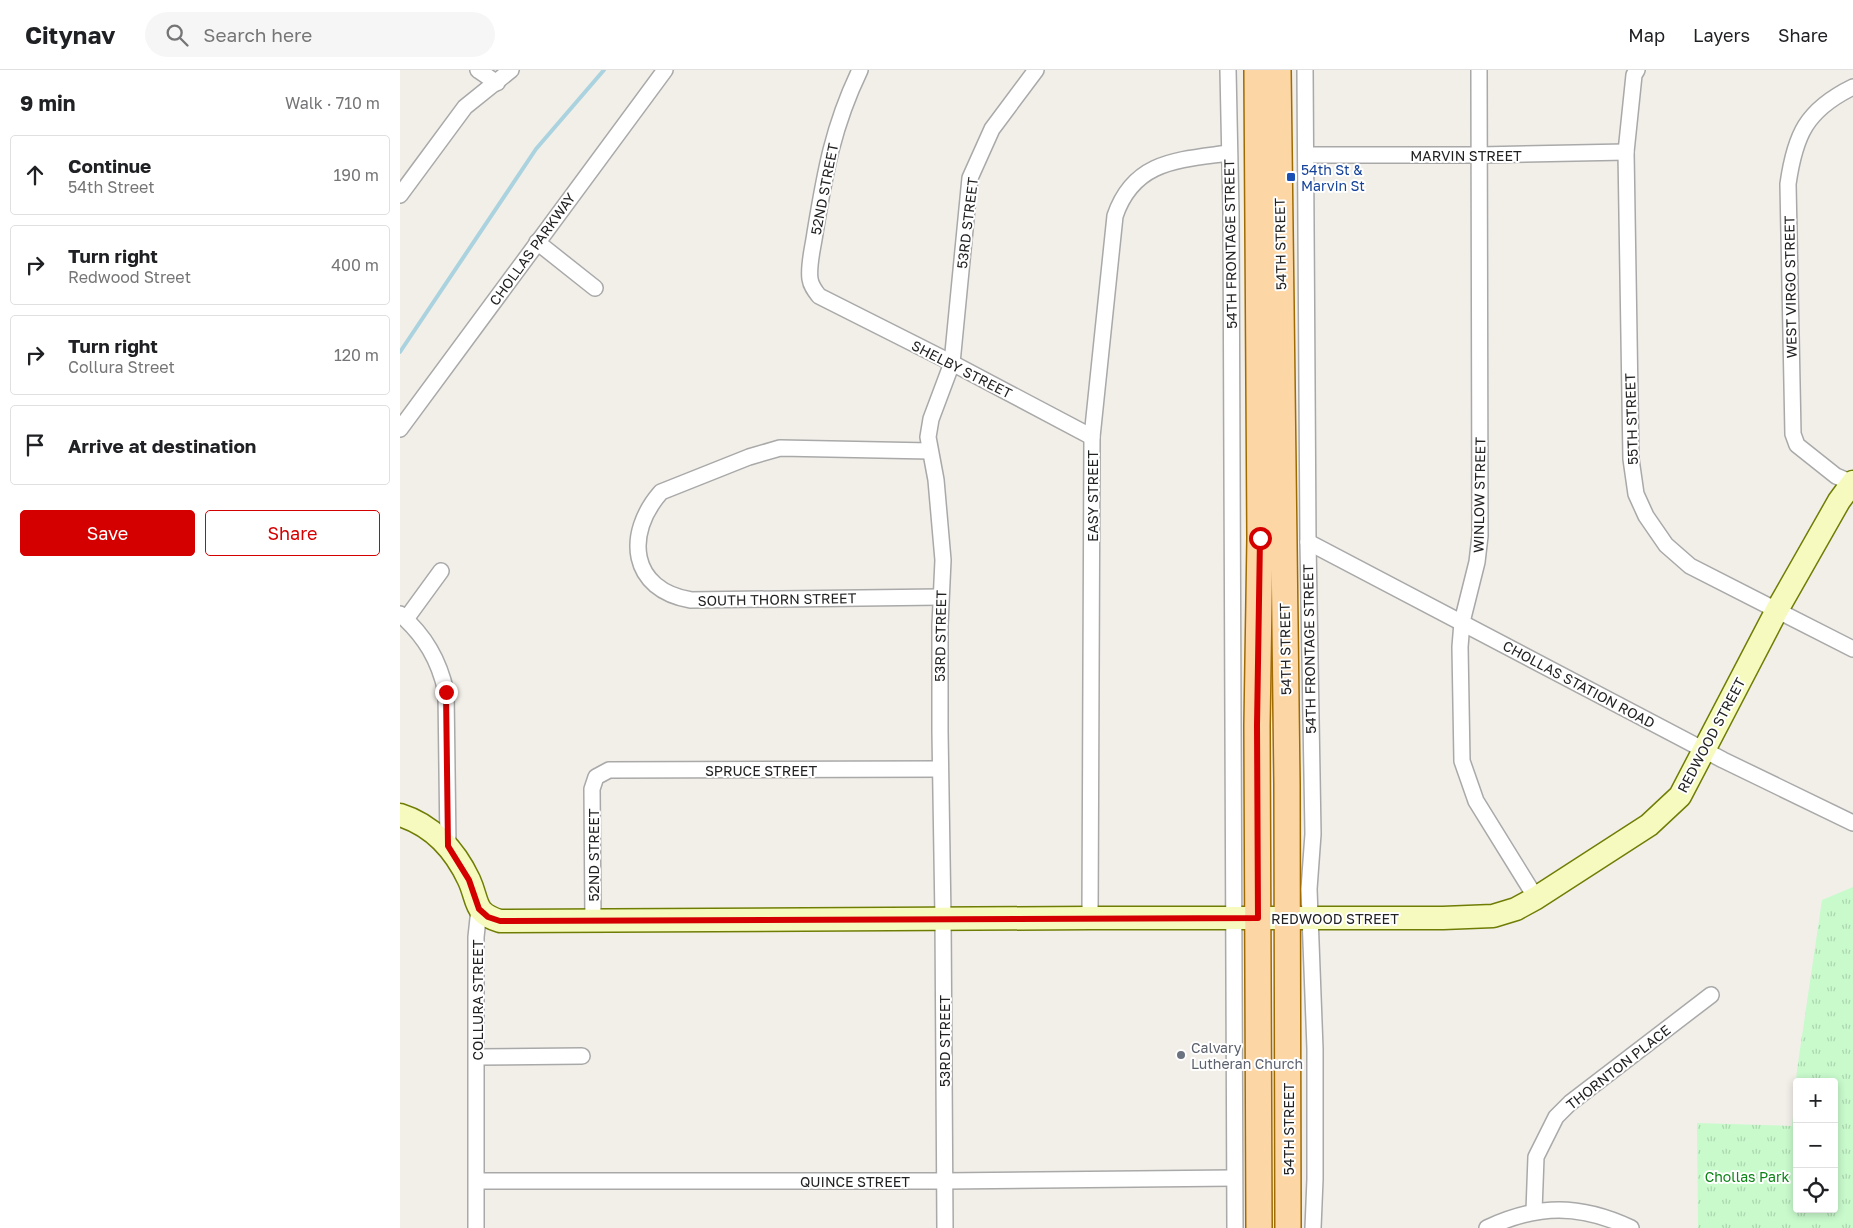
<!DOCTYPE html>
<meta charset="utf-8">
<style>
body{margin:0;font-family:"Golos Text",sans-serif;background:#f6f6f6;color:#202124}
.controls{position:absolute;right:15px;bottom:15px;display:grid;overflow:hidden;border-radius:5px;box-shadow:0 2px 8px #0003}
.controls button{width:45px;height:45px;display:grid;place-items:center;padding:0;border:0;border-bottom:1px solid #e0e0e0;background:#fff;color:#202124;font:25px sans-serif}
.stop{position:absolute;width:15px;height:15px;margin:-11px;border:4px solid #d40000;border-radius:50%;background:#fff}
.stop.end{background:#d40000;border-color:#fff;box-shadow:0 1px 5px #0008}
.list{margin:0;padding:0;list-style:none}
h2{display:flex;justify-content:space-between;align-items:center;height:65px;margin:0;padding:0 20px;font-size:21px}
h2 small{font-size:16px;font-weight:400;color:#757577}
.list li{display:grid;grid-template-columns:32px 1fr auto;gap:15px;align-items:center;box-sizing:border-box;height:80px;margin:0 10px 10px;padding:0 10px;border:1px solid #e0e0e0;border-radius:5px}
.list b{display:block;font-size:19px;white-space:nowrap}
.list p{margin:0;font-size:16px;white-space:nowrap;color:#757577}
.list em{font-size:16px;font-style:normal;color:#757577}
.actions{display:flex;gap:10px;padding:15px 20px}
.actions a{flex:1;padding:11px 0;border:1px solid #d40000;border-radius:5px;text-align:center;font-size:18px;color:#d40000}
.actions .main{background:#d40000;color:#fff}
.icon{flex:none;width:28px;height:28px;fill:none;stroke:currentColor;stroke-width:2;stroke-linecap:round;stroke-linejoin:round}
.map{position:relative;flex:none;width:1453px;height:1158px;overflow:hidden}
header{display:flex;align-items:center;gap:30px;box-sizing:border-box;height:70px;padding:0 25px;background:#fff;border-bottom:1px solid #e0e0e0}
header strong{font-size:24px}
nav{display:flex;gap:28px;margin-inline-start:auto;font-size:18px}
.search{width:350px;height:45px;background:#f6f6f6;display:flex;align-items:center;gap:12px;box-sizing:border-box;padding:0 18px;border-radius:28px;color:#757577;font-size:19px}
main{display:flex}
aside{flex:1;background:#fff}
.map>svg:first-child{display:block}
</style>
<header>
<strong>Citynav</strong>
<div class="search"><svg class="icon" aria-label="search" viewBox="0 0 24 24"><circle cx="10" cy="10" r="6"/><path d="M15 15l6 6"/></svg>Search here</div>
<nav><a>Map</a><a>Layers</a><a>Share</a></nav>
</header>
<main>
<aside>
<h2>9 min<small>Walk · 710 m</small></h2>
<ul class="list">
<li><svg class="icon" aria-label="ahead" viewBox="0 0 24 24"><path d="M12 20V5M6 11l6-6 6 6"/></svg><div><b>Continue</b><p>54th Street</p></div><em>190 m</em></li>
<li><svg class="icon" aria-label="right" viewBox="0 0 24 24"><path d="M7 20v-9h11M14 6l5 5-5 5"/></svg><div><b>Turn right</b><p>Redwood Street</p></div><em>400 m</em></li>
<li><svg class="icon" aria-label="right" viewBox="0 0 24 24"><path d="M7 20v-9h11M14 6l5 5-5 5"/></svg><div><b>Turn right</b><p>Collura Street</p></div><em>120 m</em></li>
<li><svg class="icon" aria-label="arrive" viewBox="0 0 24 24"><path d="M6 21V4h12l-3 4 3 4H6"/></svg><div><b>Arrive at destination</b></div></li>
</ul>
<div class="actions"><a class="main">Save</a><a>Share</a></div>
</aside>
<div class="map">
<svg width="1453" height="1158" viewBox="0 0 1453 1158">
<defs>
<pattern id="park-tufts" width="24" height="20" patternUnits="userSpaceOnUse" patternTransform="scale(1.25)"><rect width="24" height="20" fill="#c8facc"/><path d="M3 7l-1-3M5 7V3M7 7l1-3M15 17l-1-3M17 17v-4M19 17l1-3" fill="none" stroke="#acd6af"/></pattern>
</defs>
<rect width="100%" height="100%" fill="#f2efe9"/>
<path fill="url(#park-tufts)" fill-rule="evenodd" d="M1453,817v341h-155l-1,-105 95,3 5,-56 25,-170zM1397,1012h37v127h-37z"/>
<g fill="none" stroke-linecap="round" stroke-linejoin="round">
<polyline stroke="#aad3df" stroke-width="4" points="0,282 136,79 204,0"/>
<g stroke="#a9a9a9" stroke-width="18">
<g id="street">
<polyline points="78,0 97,13"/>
<path d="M460,0c-27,56 -35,102 -45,163 -2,15 -7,32 -5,46 1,7 5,12 9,17l133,67 140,74"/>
<polyline points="828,0 831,142 835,1158"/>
<polyline points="905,0 908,472 913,764 909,819 915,979 915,1109 913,1158"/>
<polyline points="1079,0 1080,466 1077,492 1062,552 1060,577 1062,691 1076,731 1136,828"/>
<polyline points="1237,0 1234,5 1226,82 1231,389 1236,424 1246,446 1266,475 1290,496 1453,579"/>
<path d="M1453,17c-47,23 -58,48 -65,97l5,250 4,11 39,31 17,7"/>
<polyline points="906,85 1080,85 1226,82"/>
<polyline points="0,125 65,37 111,0"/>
<polyline points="137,172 195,218"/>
<polyline points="0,359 265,0"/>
<path d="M530,381l-150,-3 -31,9 -88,35c-37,42 -31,98 30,108l249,-3"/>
<polyline points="908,472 1323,690 1453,753"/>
<path d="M0,544c25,22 39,46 46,78l2,154"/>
<polyline points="6,549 41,501"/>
<path d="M690,848l2,-481 23,-221c19,-56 64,-56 114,-63"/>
<polyline points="193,851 192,719 196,707 209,700 540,699"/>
<polyline points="77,987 182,986"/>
<polyline points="77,1111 544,1111 834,1108"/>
<polyline points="1134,1141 1136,1087 1156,1047 1170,1033 1311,925"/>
<polyline points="76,1158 76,867 79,839"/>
<polyline points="545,1158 543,848 540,662 540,555 543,490 536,410 528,367 531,349 552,293 570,108 592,59 636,0"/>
<path d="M1087,1158c51,-24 93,-24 144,0"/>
</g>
</g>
<g stroke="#707d05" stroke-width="25">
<path id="secondary" d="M0,745c32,10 55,35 69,65 10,22 4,33 31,41l590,-3h353l50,-2 23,-7 20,-11 113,-73 31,-29 97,-186 62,-109 14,-19"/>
</g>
<g stroke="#a06b00" stroke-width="28">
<g id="primary">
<polyline points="857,0 860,468 857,655 859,1158"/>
<polyline points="878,0 887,714 888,1158"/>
</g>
</g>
<use href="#street" stroke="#fff" stroke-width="15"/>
<use href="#secondary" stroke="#f7fabf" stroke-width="22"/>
<use href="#primary" stroke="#fcd6a4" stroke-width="25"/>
</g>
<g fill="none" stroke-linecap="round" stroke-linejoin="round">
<polyline stroke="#d40000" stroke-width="6" points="46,622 48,776 69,810 79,839 88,847 100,851 858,848 857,655 860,468"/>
</g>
<rect fill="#1a4fb4" stroke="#fff" stroke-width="2" x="886" y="102" width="10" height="10" rx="2.5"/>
<circle fill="#6b7280" stroke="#fff" stroke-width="2" cx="781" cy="985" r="5"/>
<g text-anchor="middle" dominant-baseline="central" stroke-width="4" stroke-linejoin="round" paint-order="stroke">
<g font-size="14" fill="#222" stroke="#fff">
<text x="1066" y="85">MARVIN STREET</text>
<text transform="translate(424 119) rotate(-79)">52ND STREET</text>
<text transform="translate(567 153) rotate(-83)">53RD STREET</text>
<text transform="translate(830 174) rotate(-91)">54TH FRONTAGE STREET</text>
<text transform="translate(880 174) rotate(-91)">54TH STREET</text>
<text transform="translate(132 179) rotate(-54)">CHOLLAS PARKWAY</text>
<text transform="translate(1390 217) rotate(-91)">WEST VIRGO STREET</text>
<text transform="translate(562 299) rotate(27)">SHELBY STREET</text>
<text transform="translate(1231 349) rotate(-92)">55TH STREET</text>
<text transform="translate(1079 425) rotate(-89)">WINLOW STREET</text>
<text transform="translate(692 426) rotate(-90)">EASY STREET</text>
<text transform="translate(377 529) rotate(-1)">SOUTH THORN STREET</text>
<text transform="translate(540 566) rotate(-89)">53RD STREET</text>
<text transform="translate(885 579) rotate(-91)">54TH STREET</text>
<text transform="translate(909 579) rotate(-91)">54TH FRONTAGE STREET</text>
<text transform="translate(1179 614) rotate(28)">CHOLLAS STATION ROAD</text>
<text transform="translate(1311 665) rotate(-62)">REDWOOD STREET</text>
<text x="361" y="700">SPRUCE STREET</text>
<text transform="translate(193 785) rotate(-90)">52ND STREET</text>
<text x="935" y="848">REDWOOD STREET</text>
<text transform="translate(77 930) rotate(-90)">COLLURA STREET</text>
<text transform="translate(544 971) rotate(-90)">53RD STREET</text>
<text transform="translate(1218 997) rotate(-38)">THORNTON PLACE</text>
<text transform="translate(888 1059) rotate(-90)">54TH STREET</text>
<text x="455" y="1111">QUINCE STREET</text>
</g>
<g font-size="14" fill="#164399" stroke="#fff" text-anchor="start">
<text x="901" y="99">54th St &amp;<tspan x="901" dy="16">Marvin St</tspan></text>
</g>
<g font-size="14" fill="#5b616d" stroke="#fff" text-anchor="start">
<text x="791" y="977">Calvary<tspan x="791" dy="16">Lutheran Church</tspan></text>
</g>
<g font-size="14" fill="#0c8416" stroke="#fff">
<text x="1347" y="1106">Chollas Park</text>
</g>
</g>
</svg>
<div class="controls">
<button>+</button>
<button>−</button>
<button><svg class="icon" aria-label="locate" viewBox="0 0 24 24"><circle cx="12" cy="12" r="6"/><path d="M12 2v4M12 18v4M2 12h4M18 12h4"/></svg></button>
</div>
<div class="stop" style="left:860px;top:468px"></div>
<div class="stop end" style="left:46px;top:622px"></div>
</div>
</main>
